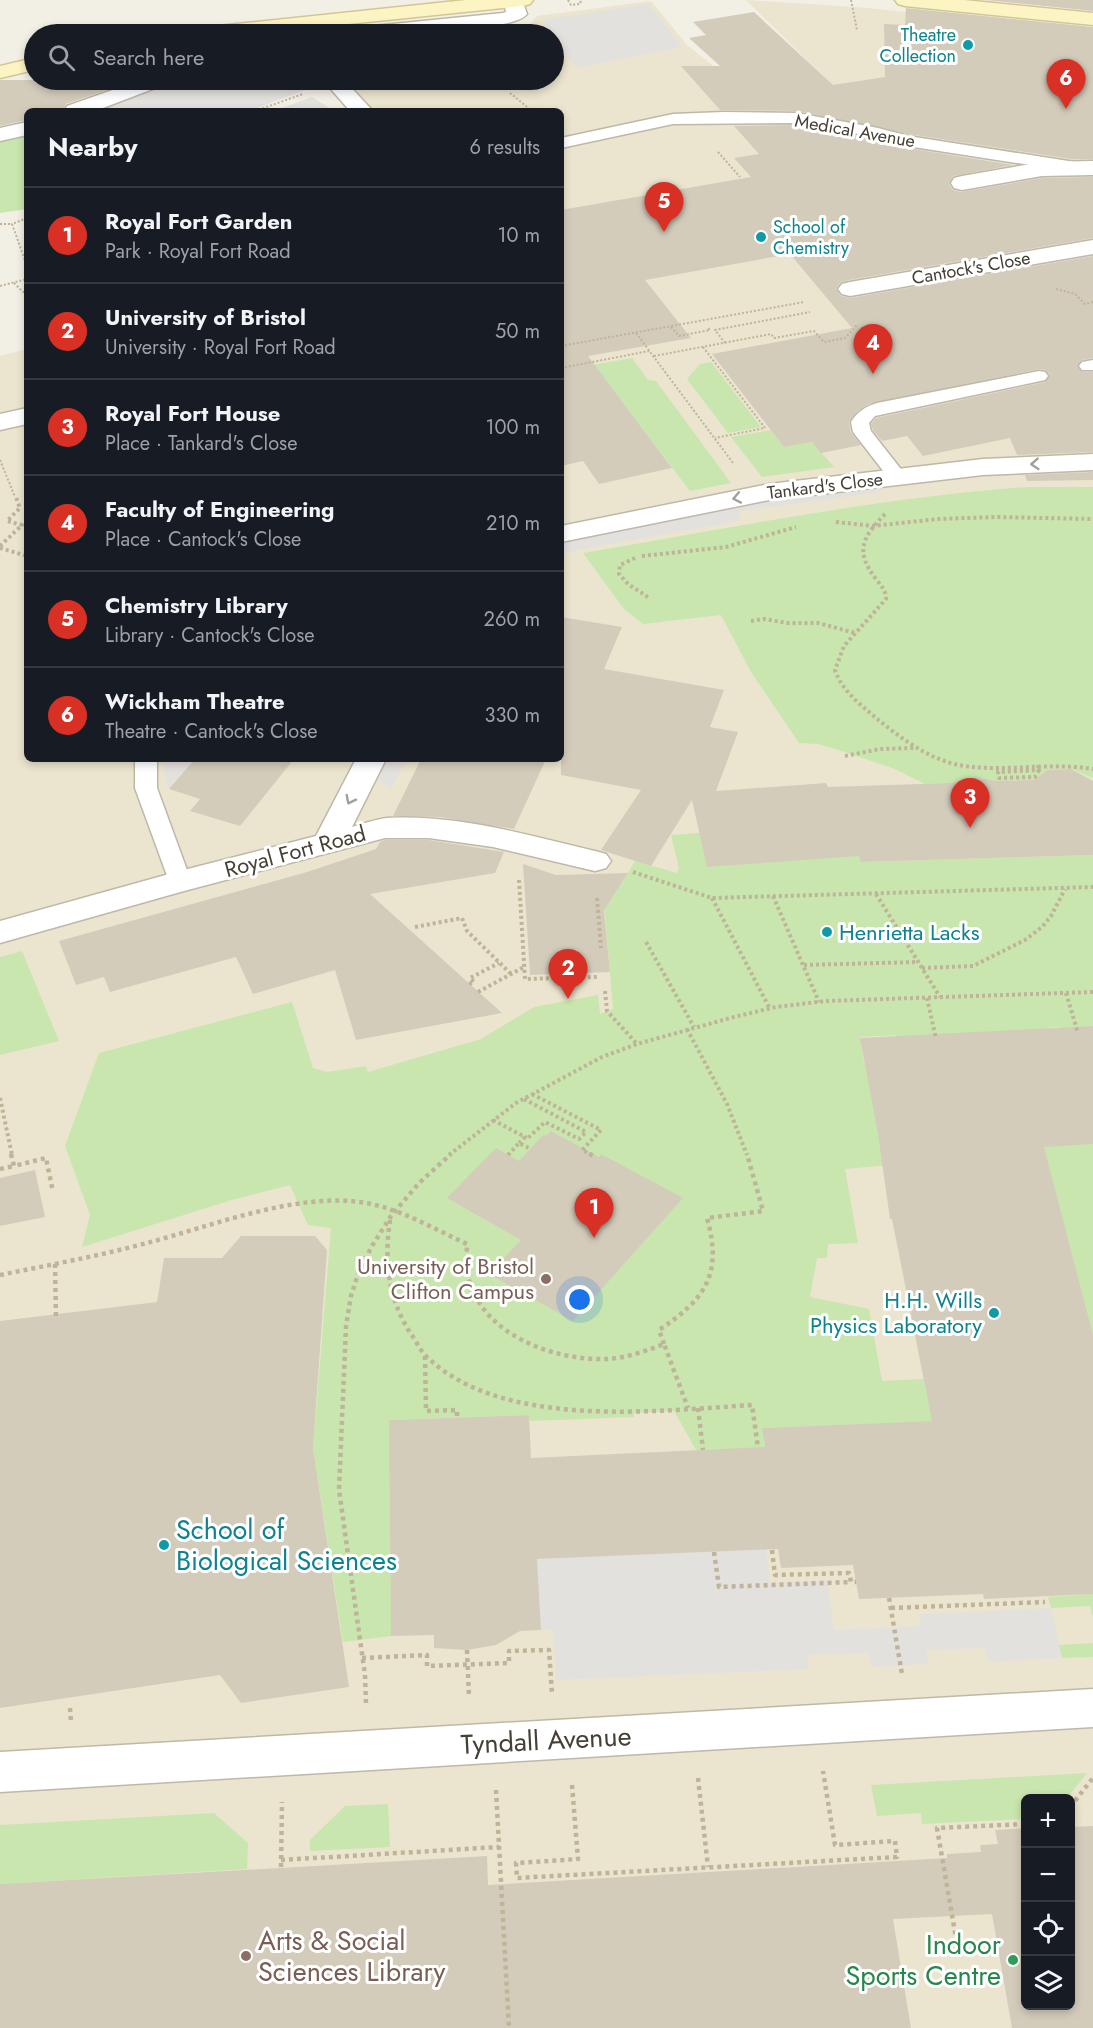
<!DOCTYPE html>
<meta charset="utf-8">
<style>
body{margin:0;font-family:Jost,sans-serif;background:#20242c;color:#f1f3f6}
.controls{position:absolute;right:18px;bottom:18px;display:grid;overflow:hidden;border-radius:9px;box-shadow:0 3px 9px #0003}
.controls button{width:54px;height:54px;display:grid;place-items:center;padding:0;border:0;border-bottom:2px solid #363941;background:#171b24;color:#f1f3f6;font:30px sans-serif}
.you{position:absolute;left:580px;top:1300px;width:21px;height:21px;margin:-15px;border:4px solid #fff;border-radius:50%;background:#1a73e8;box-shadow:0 0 0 9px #1a73e833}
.badge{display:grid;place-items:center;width:39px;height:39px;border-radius:50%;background:#d93025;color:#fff;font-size:20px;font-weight:700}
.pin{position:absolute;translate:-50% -50px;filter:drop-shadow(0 2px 3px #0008)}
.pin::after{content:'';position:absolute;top:32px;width:21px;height:18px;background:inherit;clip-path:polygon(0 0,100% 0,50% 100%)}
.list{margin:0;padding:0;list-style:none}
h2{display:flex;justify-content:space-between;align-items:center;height:78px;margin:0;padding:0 24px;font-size:26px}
h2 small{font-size:20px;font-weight:400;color:#9ea1a6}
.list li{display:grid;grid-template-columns:39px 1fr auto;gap:18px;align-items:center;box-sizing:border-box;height:96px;padding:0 24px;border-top:2px solid #363941}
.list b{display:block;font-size:22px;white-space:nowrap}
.list p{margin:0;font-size:20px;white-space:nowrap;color:#9ea1a6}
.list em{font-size:20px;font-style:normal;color:#9ea1a6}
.icon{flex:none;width:33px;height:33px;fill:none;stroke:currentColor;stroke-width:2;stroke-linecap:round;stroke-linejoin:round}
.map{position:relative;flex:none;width:1093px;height:2028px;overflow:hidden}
.search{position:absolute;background:#171b24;box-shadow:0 3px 9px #0003;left:24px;top:24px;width:540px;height:66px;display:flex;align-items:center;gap:15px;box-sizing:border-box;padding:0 21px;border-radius:33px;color:#9ea1a6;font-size:22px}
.panel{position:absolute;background:#171b24;box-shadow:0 3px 9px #0003;left:24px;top:108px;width:540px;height:654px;border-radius:9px}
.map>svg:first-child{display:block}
</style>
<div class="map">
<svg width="1093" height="2028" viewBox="0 0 1093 2028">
<rect width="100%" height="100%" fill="#f2efe5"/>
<path fill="#ebe5cf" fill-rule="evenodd" d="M746,0l110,7 237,23v1998h-1093v-1672l27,-7v410h534v-648h-195l-16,-31h204v-46h-129l104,-9 8,-9 114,-15 36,44 54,43 81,-13zM1026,1798h44v208h-44z"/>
<g fill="#c9e6ae">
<polygon points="27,132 27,209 0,213 0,140"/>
<polygon points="632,358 648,380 656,381 731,483 690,491 602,375 570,369"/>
<polygon points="711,362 761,427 728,433 687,379 700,364"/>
<polygon points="771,430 784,447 812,442 834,467 762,477 731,437"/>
<path d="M1026,487h67v291l-22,-9 -24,1 -12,10 -38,1 -22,-4 -25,6 -25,1 -30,-15 -53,-18 -24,-7 -19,-1 -48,-71 -30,-57 -78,9 -19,-15 -41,-56c148,-25 294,-55 443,-66z"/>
<polygon points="699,833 856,849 862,862 1093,855 1093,1026 1062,1033 1061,1027 1046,1028 1047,1034 897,1040 896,1035 860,1037 864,1063 869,1064 891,1165 845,1169 858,1243 828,1244 827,1258 817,1258 810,1297 869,1309 882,1381 924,1379 926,1393 936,1393 941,1421 763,1428 765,1448 696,1450 674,1411 634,1413 634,1417 530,1421 528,1415 390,1420 391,1636 343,1642 313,1448 331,1228 308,1225 290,1185 235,1199 82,1247 90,1215 65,1146 99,1053 292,1002 313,1068 327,1072 366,1066 368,1072 481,1039 534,1007 598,995 600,1014 613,1009 602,877 622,883 635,861 677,873 679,868 671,835"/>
<polygon points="22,951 59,1041 0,1055 0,957"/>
<polygon points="1038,1143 1093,1144 1093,1338"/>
<polygon points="1093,1594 1093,1617 1090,1606 1051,1608 1048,1597"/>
<polygon points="1093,1643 1093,1657 1062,1658 1059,1645"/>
<polygon points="1087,1773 1067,1798 1026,1798 1025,1819 922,1824 921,1813 877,1816 871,1785"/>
<polygon points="388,1804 390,1847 310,1851 310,1840 345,1806"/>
<polygon points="214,1813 248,1843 247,1869 0,1884 0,1825"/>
</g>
<g fill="#e3e1dd">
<polygon points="649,4 682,47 576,68 542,20"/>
<polygon points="173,80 322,80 324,83 249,111 88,111"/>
<polygon points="312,97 334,111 274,111"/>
<polygon points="876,485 880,492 741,511 739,521 586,548 561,554 561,541 581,536 740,508 742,504"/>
<polygon points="165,759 195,759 169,789 163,772"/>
<polygon points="375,759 407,759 391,789 368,774"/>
<polygon points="766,1549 770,1583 827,1580 834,1630 921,1626 919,1614 1051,1608 1062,1658 989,1662 985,1648 926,1650 929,1664 871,1667 869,1653 808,1655 809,1669 556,1680 553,1629 541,1630 537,1559"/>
</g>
<g fill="#d4ccbb">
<polygon points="986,0 1093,0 1093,11"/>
<polygon points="906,8 1093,27 1093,159 1071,159 908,134 797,111 720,110 681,66 720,66 689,38 706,35 693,22 754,12 833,85 885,77 884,24 905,25"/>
<polygon points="0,80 136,80 66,104 62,111 27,111 27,120 0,126"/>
<polygon points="797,125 875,139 907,148 1013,165 953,176 949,184 953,190 961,192 1042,178 1093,177 1093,238 849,280 840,283 836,289 841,296 850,298 1093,256 1093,358 1082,360 1077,366 1082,372 1093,372 1093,452 1017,455 1010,438 923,456 907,436 882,441 873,430 871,424 876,418 1045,382 1050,375 1045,370 1039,369 868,404 858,411 849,422 851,433 861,445 821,453 812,442 784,447 712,354 852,328 790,254 645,280 691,338 588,356 672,468 599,484 583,461 561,466 561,210 751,177 734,158 759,154 734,126"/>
<polygon points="1093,472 1093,480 1027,481 1025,475"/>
<polygon points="561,617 622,627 604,669 724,690 710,727 738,732 716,791 826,783 828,787 950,783 975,777 997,781 1035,780 1047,770 1071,769 1093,781 1093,855 861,862 859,856 707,867 692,800 651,866 601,850 641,790 561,775"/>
<polygon points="195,759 294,759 240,826 190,811 200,799 169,789"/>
<polygon points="421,759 546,759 514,829 440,817 393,816"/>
<polygon points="385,840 429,840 504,852 495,873 370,894 502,1013 356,1040 335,970 253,994 236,957 110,992 104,977 76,985 59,941 307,872 376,849 380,842"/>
<polygon points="523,864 556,875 628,873 604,910 610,972 530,975"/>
<polygon points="1093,1026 1093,1144 1044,1147 1093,1335 1093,1594 984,1599 983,1594 859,1599 853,1565 781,1568 778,1549 537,1559 541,1630 520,1631 496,1645 467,1650 434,1648 434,1635 391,1636 389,1420 529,1415 531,1458 765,1447 762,1428 932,1421 892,1219 890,1219 878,1134 860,1038"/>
<polygon points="551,1131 599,1157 601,1154 683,1198 573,1321 489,1274 521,1240 447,1198 496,1148 519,1161 543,1135 546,1136"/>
<polygon points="35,1170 45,1217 0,1226 0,1178"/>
<polygon points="241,1236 315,1236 327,1250 313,1448 349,1687 241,1703 220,1675 0,1708 0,1321 157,1302 164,1258 222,1258"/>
<polygon points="1093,1826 1093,2028 1012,2028 992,1914 893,1919 911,2028 0,2028 0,1884 487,1856 488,1885 947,1858 947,1854 981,1852 980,1845 998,1844 995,1830 1026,1828 1026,2006 1071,2006 1071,1827"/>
</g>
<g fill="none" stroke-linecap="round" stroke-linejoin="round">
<g stroke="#bdb8a8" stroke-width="3">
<g id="lane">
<polygon points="724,112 797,113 878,128 908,136 1075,162 1083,167 1075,172 907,146 876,137 797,123 673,124 561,148 561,138 673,114"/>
<polygon points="1093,360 1093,370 1082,370 1079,366 1082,362"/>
<path d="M1039,371l6,1 3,4 -3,4 -170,36 -6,7 2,8 36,46 -2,4h-14l-38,-49 -2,-10c7,-11 14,-15 26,-19z"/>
<polygon points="135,759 157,759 157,788 191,881 188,886 180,889 172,886 169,881 135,788"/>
</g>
</g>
<g stroke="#bdb8a8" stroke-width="3">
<g id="street">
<path d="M504,0h18l5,14c-13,19 -157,23 -184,20l3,-4 7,-2 150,-15 3,-1z"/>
<polygon points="141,80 169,80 166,84 95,111 64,111 67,106"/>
<polygon points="323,80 344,80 373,111 350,111"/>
<polygon points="27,122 27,135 0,141 0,128"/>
<polygon points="1093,161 1093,175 1042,176 962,190 954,188 951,183 954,178 962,176 1042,162"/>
<polygon points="1093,240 1093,254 850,296 842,294 838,289 842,284 850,282"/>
<polygon points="27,408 27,424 0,430 0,414"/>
<polygon points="1093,454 1093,470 983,475 769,500 561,542 561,526 769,484 983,459"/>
<path d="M356,759h30l-34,68c11,-3 24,-8 35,-9 70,-4 140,17 208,33l11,3 5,7 -5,7 -11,3 -102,-24 -64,-9h-44l-201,53 -184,52v-22l180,-50 136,-35z"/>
<polygon points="1093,1689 1093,1727 0,1792 0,1752"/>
</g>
</g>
<g stroke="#d2c696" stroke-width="3">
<g id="secondary">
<polygon points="466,0 533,0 530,4 523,6 251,34 188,34 191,30 198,28"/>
<polygon points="895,0 964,0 1093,13 1093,25 905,6 898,4"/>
<polygon points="34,58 34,70 0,78 0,66"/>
</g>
</g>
<g stroke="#bfb499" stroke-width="2" stroke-dasharray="2 2" stroke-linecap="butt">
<polyline points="568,0 571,5 580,4 581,0"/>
<polyline points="851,0 857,30"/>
<polyline points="510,93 532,111"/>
<polyline points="255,111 303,94"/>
<polyline points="718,152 740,177"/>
<polyline points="27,218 12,224 27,266"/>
<polyline points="0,224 12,224"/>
<polyline points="14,283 23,292 27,291"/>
<polyline points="0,286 27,279"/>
<polyline points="1056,289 1075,294 1085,304 1093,302"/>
<polyline points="671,327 679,336 710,330 708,328"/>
<polyline points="636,333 733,463"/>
<polyline points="725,343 715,330 810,312"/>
<polyline points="561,346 804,302"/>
<polyline points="703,347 765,428 715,438"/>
<polyline points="654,356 771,334 774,338 814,331 824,342 845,338 858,324"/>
<polyline points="561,368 649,351"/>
<polyline points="0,460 15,497"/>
</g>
<g stroke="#bfb499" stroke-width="4" stroke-dasharray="3 3" stroke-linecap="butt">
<path d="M885,514c-22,23 -31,37 -9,65 5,7 10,11 10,20l-42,47 -9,24c7,21 25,34 41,48 26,21 55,43 88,48 43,6 86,-4 129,3"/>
<polyline points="836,522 873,526 938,519 997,517 1093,519"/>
<polyline points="0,546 22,525 7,521 20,508 15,495"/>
<polyline points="0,548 27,556"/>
<polyline points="642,556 726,547 796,527"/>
<polyline points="635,558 620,565 619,574 628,584 648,597"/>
<polyline points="751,621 764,619 787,623 818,623 855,633"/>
<polyline points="845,756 880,749 914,748"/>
<polyline points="1038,765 1039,770"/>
<polygon points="1039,770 1035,777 999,778 998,772"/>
<polyline points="633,872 712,898 1093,887"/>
<polyline points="519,880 525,979 597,977"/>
<polyline points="876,894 940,997"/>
<polyline points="773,896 819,1002"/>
<polyline points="597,898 601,948"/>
<polyline points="712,898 770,1009"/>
<polyline points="415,927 462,918 467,931 511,974"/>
<polyline points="646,942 694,1027"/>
<polyline points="804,965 918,962"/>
<polyline points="922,968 973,966 1025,940 1042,927 1051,916 1065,889"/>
<polyline points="469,984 474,982 470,978 499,963"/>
<polyline points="605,991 607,1011 637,1044"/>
<polyline points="478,992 524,967"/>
<polyline points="1066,993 1078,1033"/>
<polyline points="927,998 936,1039"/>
<polyline points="687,1029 727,1104 747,1155"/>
<polyline points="532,1094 601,1130 582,1150 592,1155"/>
<polyline points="0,1098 12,1155"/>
<polyline points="524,1099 586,1132 579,1139 545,1122 528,1138 525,1137"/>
<polyline points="493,1120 525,1137 519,1143"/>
<polyline points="449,1155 516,1103 602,1057 637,1044 734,1017 776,1007 826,1001 1093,992"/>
<polyline points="508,1155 519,1143 531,1149"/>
</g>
<g stroke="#bfb499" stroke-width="4.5" stroke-dasharray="4 4" stroke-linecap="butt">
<polyline points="11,1154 14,1166 46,1158 53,1192"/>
<polyline points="589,1154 594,1156"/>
<polyline points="0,1169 14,1166"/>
<path d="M390,1220c-6,41 -2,79 21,114 5,7 9,16 15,22 75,74 230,55 326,49l6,43"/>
<polyline points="55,1264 56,1318"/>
<path d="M0,1275c49,-10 99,-19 147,-32 65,-17 152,-52 219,-40 35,6 68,26 101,41 0,9 -2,19 0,27 10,62 85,90 140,88 19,-1 39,-8 57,-15l24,64"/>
<path d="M664,1344l-5,-14c46,-31 64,-55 48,-112l56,-7 -16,-57"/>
<polyline points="425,1356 426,1411 457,1410 457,1418"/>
<polyline points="698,1408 703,1450"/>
<polyline points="772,1550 775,1575 849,1573 851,1582 856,1582"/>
<polyline points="714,1552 719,1587 851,1582"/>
<polyline points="889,1598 902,1674"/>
<polyline points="891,1608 1045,1602"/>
<polyline points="467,1650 469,1697"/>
<polyline points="362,1658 427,1655 427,1666 509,1663 509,1651 549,1650 552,1694"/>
<polyline points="366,1703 365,1675 339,1490 346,1326 351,1296 359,1271 372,1246 391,1216 419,1183 451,1154"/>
<polyline points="70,1708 71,1722"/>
<polyline points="698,1778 708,1867"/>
<polyline points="572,1785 578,1859 516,1863 517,1878 897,1857 895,1841 835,1845 823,1771"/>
<polyline points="496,1790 509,2028"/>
<polyline points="1070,1807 1093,1778"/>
<polyline points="281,1860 499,1847"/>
<polyline points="281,1867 282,1802"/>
<polyline points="958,1950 937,1828 1026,1824"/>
</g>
<use href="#lane" fill="#fff" fill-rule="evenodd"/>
<use href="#street" fill="#fff" fill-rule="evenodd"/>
<use href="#secondary" fill="#fdf4c4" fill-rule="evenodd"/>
</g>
<defs><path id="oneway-chevron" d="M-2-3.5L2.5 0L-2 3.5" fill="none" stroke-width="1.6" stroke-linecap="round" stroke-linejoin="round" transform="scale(1.5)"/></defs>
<g stroke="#a2a09a">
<use href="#oneway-chevron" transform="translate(1035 464) rotate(176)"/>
<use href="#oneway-chevron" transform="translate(737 498) rotate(169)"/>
<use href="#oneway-chevron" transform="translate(350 800) rotate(117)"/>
</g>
<g fill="#0f9aa8" stroke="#fff" stroke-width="2">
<circle cx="968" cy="45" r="6"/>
<circle cx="761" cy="237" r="6"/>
<circle cx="827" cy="932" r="6"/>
<circle cx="994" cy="1313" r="6"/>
<circle cx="164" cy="1545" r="6"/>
</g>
<g fill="#8d6e63" stroke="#fff" stroke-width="2">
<circle cx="546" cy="1279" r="6"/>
<circle cx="246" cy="1956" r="6"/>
</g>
<circle fill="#2e9e5b" stroke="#fff" stroke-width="2" cx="1013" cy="1960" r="6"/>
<g text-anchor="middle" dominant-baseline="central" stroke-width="6" stroke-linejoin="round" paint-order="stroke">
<g font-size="18" fill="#0d838f" stroke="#fff" text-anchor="end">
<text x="956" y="35">Theatre<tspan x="956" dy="21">Collection</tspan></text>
<text x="773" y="227" text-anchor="start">School of<tspan x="773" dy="21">Chemistry</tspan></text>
</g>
<g font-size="18" fill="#454035" stroke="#fff">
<text transform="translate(855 131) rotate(10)">Medical Avenue</text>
<text transform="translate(971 268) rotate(-10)">Cantock's Close</text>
<text transform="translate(825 486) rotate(-7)">Tankard's Close</text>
</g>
<g font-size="22" fill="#454035" stroke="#fff">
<text transform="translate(295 851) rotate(-15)">Royal Fort Road</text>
</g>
<g font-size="22" fill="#0d838f" stroke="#fff" text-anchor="start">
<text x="839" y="932">Henrietta Lacks</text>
<text x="982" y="1300" text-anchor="end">H.H. Wills<tspan x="982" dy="25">Physics Laboratory</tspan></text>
</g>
<g font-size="22" fill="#785e54" stroke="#fff" text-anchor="end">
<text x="534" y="1266">University of Bristol<tspan x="534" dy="25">Clifton Campus</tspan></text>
</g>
<g font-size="27" fill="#0d838f" stroke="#fff" text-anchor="start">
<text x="176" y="1529">School of<tspan x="176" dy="31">Biological Sciences</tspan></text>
</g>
<g font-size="27" fill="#454035" stroke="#fff">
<text transform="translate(546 1740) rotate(-3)">Tyndall Avenue</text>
</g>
<g font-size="27" fill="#785e54" stroke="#fff" text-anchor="start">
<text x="258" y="1940">Arts &amp; Social<tspan x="258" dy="31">Sciences Library</tspan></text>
</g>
<g font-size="27" fill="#27864d" stroke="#fff" text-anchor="end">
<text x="1001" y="1944">Indoor<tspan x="1001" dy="31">Sports Centre</tspan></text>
</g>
</g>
</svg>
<div class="controls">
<button>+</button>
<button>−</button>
<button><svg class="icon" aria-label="locate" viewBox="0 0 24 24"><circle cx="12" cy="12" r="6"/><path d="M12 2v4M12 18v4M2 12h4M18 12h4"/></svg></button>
<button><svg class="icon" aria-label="layers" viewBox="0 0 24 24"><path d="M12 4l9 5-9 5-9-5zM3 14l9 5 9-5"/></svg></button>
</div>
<div class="you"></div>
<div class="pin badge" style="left:594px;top:1238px">1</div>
<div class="pin badge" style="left:568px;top:999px">2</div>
<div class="pin badge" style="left:970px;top:828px">3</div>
<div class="pin badge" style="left:873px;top:374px">4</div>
<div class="pin badge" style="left:664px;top:232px">5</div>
<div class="pin badge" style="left:1066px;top:109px">6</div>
<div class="search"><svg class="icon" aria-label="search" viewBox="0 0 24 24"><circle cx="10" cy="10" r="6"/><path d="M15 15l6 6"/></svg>Search here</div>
<section class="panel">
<h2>Nearby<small>6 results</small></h2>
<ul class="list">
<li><span class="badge">1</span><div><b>Royal Fort Garden</b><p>Park · Royal Fort Road</p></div><em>10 m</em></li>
<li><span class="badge">2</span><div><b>University of Bristol</b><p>University · Royal Fort Road</p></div><em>50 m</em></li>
<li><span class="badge">3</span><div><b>Royal Fort House</b><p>Place · Tankard's Close</p></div><em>100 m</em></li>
<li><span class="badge">4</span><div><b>Faculty of Engineering</b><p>Place · Cantock's Close</p></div><em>210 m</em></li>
<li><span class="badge">5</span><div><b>Chemistry Library</b><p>Library · Cantock's Close</p></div><em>260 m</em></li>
<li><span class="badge">6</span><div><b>Wickham Theatre</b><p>Theatre · Cantock's Close</p></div><em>330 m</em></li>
</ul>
</section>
</div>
